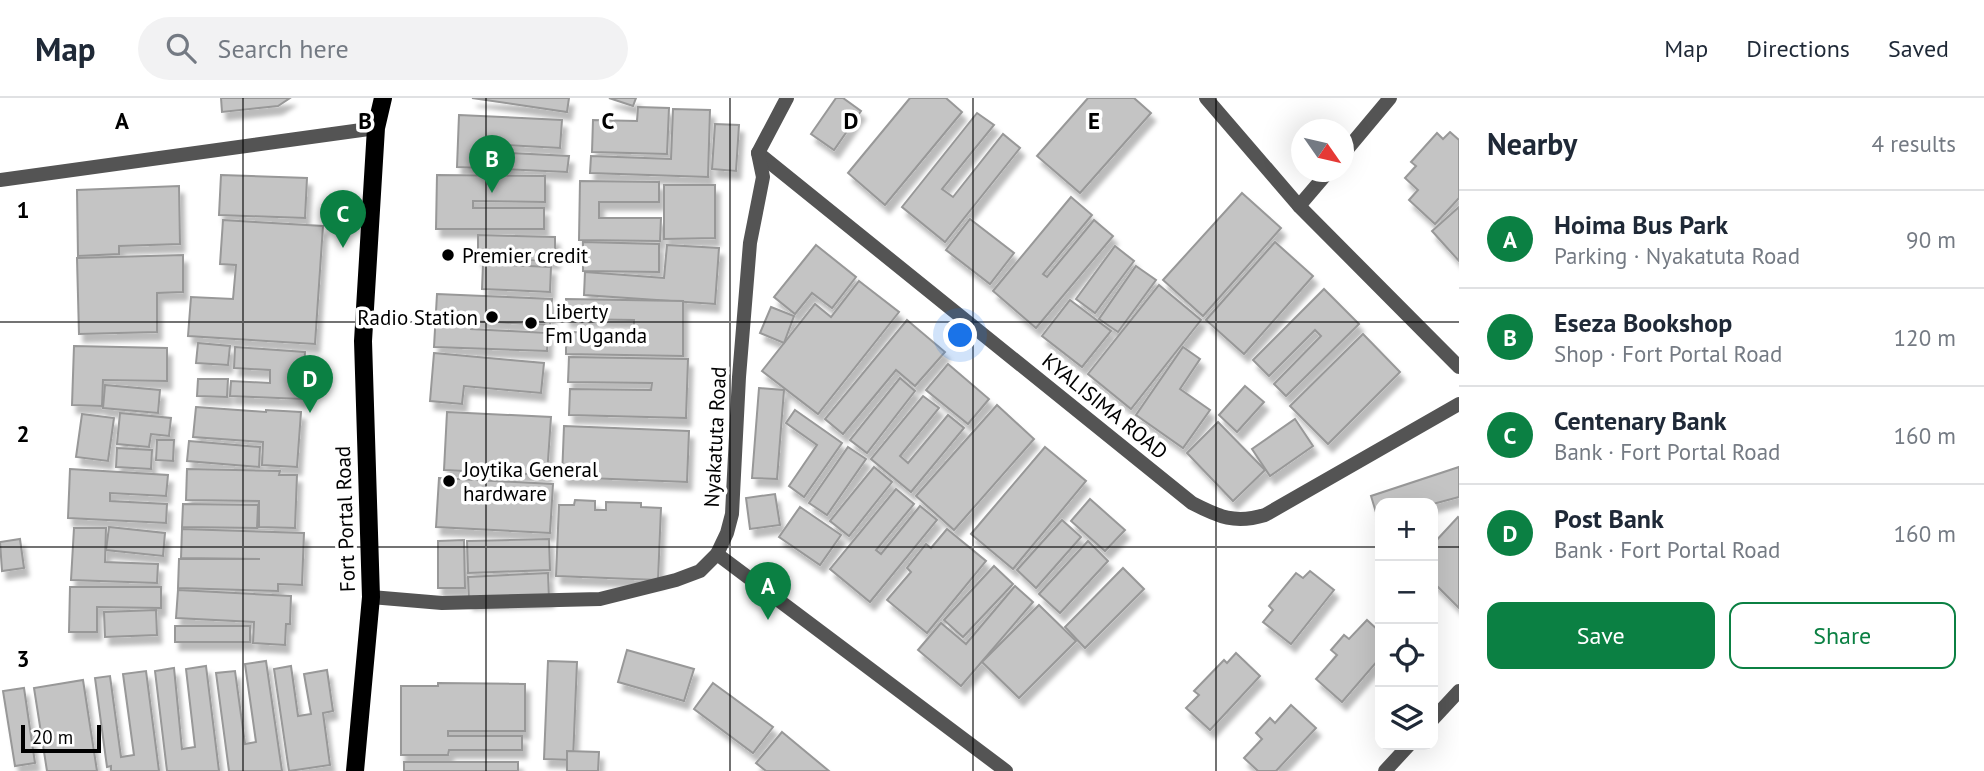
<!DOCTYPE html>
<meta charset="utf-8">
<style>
body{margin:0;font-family:"PT Sans",sans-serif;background:#f2f2f3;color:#1f2937}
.controls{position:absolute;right:21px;bottom:21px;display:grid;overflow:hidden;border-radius:14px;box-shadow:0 7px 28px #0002}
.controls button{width:63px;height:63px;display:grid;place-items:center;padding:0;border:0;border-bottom:2px solid #e0e1e3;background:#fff;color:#1f2937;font:35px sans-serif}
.compass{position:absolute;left:1291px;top:21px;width:63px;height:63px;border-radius:50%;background:#fff;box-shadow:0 7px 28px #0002;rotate:124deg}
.scale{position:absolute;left:21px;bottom:18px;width:80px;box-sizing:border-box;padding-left:7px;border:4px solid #000;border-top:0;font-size:19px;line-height:24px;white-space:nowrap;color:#000;-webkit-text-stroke:5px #fff;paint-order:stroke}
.you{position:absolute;left:961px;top:238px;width:24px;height:24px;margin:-18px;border:5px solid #fff;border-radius:50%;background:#1a73e8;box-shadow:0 0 0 10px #1a73e833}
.badge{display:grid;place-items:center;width:46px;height:46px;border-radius:50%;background:#0b8043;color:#fff;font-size:23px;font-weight:700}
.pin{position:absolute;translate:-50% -58px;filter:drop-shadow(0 2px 4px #0008)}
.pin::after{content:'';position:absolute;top:37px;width:24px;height:21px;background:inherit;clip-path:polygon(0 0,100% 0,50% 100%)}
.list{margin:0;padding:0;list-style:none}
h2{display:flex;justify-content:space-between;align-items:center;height:91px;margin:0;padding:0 28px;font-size:30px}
h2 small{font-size:23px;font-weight:400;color:#747a83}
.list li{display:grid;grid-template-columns:46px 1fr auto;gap:21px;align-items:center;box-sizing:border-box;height:98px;padding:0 28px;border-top:2px solid #e0e1e3}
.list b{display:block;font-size:26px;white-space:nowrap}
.list p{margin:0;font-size:23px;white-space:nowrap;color:#747a83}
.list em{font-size:23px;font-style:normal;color:#747a83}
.actions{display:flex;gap:14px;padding:21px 28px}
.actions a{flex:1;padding:16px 0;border:2px solid #0b8043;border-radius:14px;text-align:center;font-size:24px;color:#0b8043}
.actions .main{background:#0b8043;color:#fff}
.icon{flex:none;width:38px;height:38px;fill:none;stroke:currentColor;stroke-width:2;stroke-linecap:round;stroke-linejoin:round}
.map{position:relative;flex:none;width:1459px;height:673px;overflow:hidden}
header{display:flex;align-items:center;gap:42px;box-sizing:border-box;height:98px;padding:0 35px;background:#fff;border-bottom:2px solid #e0e1e3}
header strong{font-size:33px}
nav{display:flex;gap:38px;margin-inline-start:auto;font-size:24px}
.search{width:490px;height:63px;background:#f2f2f3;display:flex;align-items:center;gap:18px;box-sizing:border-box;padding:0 24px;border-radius:38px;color:#747a83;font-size:26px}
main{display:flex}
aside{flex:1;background:#fff}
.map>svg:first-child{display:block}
</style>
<header>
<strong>Map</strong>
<div class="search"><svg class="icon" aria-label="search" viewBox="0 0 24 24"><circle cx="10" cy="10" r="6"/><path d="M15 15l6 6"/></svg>Search here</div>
<nav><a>Map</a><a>Directions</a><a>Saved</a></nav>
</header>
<main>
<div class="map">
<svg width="1459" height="673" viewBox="0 0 1459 673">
<defs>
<filter id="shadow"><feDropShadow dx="4.5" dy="8" stdDeviation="2" flood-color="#0004"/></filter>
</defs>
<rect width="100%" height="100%" fill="#fff"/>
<g fill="#c4c4c4" stroke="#989898" stroke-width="2" filter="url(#shadow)">
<polygon points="221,0 290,0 278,8 222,14"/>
<polygon points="472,0 569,0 567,14"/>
<polygon points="609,0 636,0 633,8"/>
<polygon points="836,0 843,0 861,13 834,52 811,36"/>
<polygon points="910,0 946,0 962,14 885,107 848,75"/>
<polygon points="1088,0 1134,0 1151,15 1080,95 1037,58"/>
<polygon points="638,9 669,10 667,56 592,54 593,22 637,23"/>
<polygon points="673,11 710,12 708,79 590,75 591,58 671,61"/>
<polygon points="977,15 994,27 942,91 953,99 1003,36 1020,50 945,144 902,109"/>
<polygon points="459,17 562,22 560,50 489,46 489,54 569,58 567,74 457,69"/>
<polygon points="715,26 739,27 736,73 712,71"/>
<polygon points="1450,34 1459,42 1459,100 1435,126 1409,102 1418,92 1405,80 1416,68 1411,64 1437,35 1443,41"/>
<polygon points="221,77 307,80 305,120 219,117"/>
<polygon points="437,77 545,78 545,104 473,103 473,110 544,110 544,131 436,131"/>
<polygon points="580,83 659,84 659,104 599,104 599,120 661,120 660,143 579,142"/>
<polygon points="664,87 715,87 715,140 664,141"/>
<polygon points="179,88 180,146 119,148 119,156 78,158 77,92"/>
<polygon points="1242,95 1281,130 1203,218 1163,182"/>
<polygon points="1071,99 1092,117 1043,176 1047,179 1094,122 1113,138 1036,230 993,193"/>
<polygon points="1459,109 1459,163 1432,133"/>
<polygon points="970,121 1014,155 990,186 946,152"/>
<polygon points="223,122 323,128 315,246 188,238 191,199 233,201 236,167 220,166"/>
<polygon points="478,137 555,139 555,163 478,161"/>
<polygon points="583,144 659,146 659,174 583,173"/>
<polygon points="1275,144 1313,178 1244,256 1206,222"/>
<polygon points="667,147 719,150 715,206 584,197 585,174 664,180"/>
<polygon points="816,147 856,179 832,210 812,195 795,216 774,199"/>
<polygon points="1115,148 1134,163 1095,215 1076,201"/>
<polygon points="183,157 183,194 157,195 157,234 79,236 77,160"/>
<polygon points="483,166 551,169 550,194 482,191"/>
<polygon points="1136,168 1156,182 1118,234 1099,221"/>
<polygon points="859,183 899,214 818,316 762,273 815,206 831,219"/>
<polygon points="1159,187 1201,222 1131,311 1088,276"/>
<polygon points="1324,191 1359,226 1286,298 1274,286 1321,238 1315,232 1269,278 1253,262"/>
<polygon points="437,196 552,201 550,227 471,223 471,231 548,235 547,253 434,249"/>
<polygon points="566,201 683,203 683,258 566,256 566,234 634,235 634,222 566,221"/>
<polygon points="1070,202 1111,233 1082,269 1042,238"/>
<polygon points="771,209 794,218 784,245 760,235"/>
<polygon points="907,222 945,254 915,288 896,272 843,336 825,321"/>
<polygon points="1363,236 1400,274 1328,346 1290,308"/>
<polygon points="198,245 230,248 228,267 196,265"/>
<polygon points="74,248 167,250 167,283 103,282 102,308 72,307"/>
<polygon points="235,249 305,254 302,301 230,298 231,283 270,285 270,272 234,270"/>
<polygon points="1183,249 1200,261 1180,291 1210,312 1183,350 1136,317"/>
<polygon points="434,255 544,265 541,295 464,288 462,306 430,303"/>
<polygon points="569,259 688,261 686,320 569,317 570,291 651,292 652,285 568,284"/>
<polygon points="948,266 989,301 968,326 926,292"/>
<polygon points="900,280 915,293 867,355 850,342"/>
<polygon points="198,281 228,281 227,299 197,298"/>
<polygon points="105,287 160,292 158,315 103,310"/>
<polygon points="1245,288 1264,304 1237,334 1219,317"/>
<polygon points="759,290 784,292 777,381 752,380"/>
<polygon points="923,298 939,310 900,358 908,365 948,317 964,330 911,394 871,361"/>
<polygon points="997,307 1034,341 954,432 916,398"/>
<polygon points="196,309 266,314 266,312 301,314 297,369 262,367 263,344 193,339"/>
<polygon points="795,312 842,345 804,399 789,388 817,347 786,325"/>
<polygon points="447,314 551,319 547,377 444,372"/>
<polygon points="120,315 171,320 169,338 151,336 149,349 117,346"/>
<polygon points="82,316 114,320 108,363 76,359"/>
<polygon points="1295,321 1313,348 1270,378 1252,351"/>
<polygon points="1218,324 1265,372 1233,403 1187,355"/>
<polygon points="564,328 689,333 687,384 562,379"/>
<polygon points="157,342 174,342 173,363 156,362"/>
<polygon points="189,343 260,349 259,369 187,363"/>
<polygon points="848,349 866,361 827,417 809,405"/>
<polygon points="1045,349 1086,383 1013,471 971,436"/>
<polygon points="117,350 152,352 151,371 116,369"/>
<polygon points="874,369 892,384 849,438 830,423"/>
<polygon points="1459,369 1459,399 1433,406 1380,405 1380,420 1378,421 1371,398"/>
<polygon points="70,371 168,377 166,398 110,395 110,403 167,406 166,425 68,420"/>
<polygon points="187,371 280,373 279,377 297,377 295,430 259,429 259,403 186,402"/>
<polygon points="439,380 553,386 550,435 436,429"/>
<polygon points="896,391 914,406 876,452 881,456 920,408 937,422 870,504 830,471"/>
<polygon points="775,396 780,427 750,431 746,400"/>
<polygon points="1090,401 1125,432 1105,453 1071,423"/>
<polygon points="575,402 595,403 595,412 606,412 606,404 641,405 641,409 661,410 658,482 556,478 559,407 574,407"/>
<polygon points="183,406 258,407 257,430 182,429"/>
<polygon points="800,409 841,437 820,467 779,439"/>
<polygon points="1458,419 1459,420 1459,510 1433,484 1433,446"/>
<polygon points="1062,422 1081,439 1036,490 1017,472"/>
<polygon points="109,429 165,435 163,458 106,452"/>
<polygon points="74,430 106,430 105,464 158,466 157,485 71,482"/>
<polygon points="182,431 304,435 302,487 278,486 278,493 178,490 179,461 260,461 181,460"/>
<polygon points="947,431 986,463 927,535 887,502 911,474 907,470 926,446 931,450"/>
<polygon points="20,441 24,470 2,473 0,444"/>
<polygon points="549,441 550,472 468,475 467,443"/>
<polygon points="464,442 465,490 438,490 438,443"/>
<polygon points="1088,443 1108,463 1060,515 1039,496"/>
<polygon points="994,468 1013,486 963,539 944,522"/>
<polygon points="1123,470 1144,491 1085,550 1065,529"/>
<polygon points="1310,473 1334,492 1291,546 1263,524 1273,512 1269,508 1296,475 1303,480"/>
<polygon points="548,475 549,501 469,504 468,479"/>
<polygon points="1015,488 1033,504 961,588 918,552 941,525 966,546"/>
<polygon points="70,489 161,489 161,510 97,509 97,534 69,534"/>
<polygon points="178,492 291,498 290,526 286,526 285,547 253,545 254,524 176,520"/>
<polygon points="1039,507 1076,543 1019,600 982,564"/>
<polygon points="156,512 157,537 105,539 104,514"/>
<polygon points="1367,522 1380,534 1380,560 1342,604 1316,581 1337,557 1331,552 1344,537 1349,541"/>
<rect x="175" y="528" width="75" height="16"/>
<polygon points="627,552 694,571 684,603 618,584"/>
<polygon points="1236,555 1260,578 1210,632 1186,610 1199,597 1194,593 1224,562 1227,565"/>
<polygon points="266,563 282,673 229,673 216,575 235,573 245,646 256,644 245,566"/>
<polygon points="548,563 577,564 573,662 544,661"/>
<polygon points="206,568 219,673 167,673 155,573 174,570 182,651 195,649 186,571"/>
<polygon points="291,568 298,618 311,616 304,576 327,572 333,613 323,615 330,667 289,673 274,571"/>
<polygon points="146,573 159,673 111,673 111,668 107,669 95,580 110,578 121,659 134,657 123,576"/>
<polygon points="83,582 97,673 47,673 34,590"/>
<polygon points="438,585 525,586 525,633 448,633 448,638 522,638 522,652 449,652 448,657 401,657 401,588 438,588"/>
<polygon points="713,585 773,629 753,655 694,611"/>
<polygon points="24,590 35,665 15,668 3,593"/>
<polygon points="1291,607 1316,630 1276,673 1258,673 1244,660 1262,641 1256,635 1270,620 1275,625"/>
<polygon points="782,634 829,673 766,673 756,665"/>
<polygon points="567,653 599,654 598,673 567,673"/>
<rect x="404" y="664" width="114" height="9"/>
</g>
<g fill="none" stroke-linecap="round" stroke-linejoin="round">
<g stroke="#545454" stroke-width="14">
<polyline points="1206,0 1299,108 1459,269"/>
<path d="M758,55l434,350c27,14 43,21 73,12l194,-111"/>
<polyline points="1344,55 1390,0"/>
<polyline points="0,82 376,30"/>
<polyline points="1299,108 1328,74"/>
<polyline points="717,456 1006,673"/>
<polyline points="371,499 442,505 600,501 676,482 700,473 717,456 727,435 732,416 739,279 750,145 763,79 758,55 787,0"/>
<polyline points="1433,621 1459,593"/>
<polyline points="1385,673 1409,647"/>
</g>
<polyline stroke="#000" stroke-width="18" points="355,673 371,499 363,243 376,30 383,0"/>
</g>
<path fill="none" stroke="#000" stroke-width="2" stroke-opacity="0.55" d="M243,0v673M486,0v673M730,0v673M973,0v673M1216,0v673M0,224h1459M0,449h1380M1433,449h26"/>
<g fill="#000" stroke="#fff" stroke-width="2.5">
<circle cx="448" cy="157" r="7"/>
<circle cx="492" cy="219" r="7"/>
<circle cx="531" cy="225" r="7"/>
<circle cx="449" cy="383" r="7"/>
</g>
<g text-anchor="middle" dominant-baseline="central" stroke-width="7" stroke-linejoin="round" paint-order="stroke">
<g font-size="21" fill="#000" stroke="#fff" text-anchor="start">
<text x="462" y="157">Premier credit</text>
<text x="545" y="213">Liberty<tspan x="545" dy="24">Fm Uganda</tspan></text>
<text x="478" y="219" text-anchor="end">Radio Station</text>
<text x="463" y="371">Joytika General<tspan x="463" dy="24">hardware</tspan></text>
</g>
<g font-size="21" fill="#000" stroke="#fff">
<text transform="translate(1105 308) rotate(39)">KYALISIMA ROAD</text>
<text transform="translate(715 339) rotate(-87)">Nyakatuta Road</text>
<text transform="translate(345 421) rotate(-92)">Fort Portal Road</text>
</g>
</g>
<g font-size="23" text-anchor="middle" font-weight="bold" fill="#000" stroke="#fff" stroke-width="7" stroke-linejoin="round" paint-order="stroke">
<text x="122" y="31">A</text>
<text x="365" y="31">B</text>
<text x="608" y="31">C</text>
<text x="851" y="31">D</text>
<text x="1094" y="31">E</text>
<text x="23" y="120">1</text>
<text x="23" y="344">2</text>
<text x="23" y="569">3</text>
</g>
</svg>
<div class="controls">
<button>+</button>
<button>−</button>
<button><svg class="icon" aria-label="locate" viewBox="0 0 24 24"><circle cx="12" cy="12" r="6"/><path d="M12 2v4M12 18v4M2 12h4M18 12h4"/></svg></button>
<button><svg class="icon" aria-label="layers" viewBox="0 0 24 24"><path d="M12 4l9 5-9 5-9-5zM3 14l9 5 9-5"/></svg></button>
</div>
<svg class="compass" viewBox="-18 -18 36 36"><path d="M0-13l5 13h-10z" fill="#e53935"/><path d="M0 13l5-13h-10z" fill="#747a83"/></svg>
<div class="scale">20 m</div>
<div class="you"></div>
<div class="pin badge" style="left:768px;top:522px">A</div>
<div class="pin badge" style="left:492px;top:95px">B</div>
<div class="pin badge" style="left:343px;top:150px">C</div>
<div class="pin badge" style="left:310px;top:315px">D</div>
</div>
<aside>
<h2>Nearby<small>4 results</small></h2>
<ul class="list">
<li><span class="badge">A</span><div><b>Hoima Bus Park</b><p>Parking · Nyakatuta Road</p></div><em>90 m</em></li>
<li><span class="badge">B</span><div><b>Eseza Bookshop</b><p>Shop · Fort Portal Road</p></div><em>120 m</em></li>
<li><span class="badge">C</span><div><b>Centenary Bank</b><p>Bank · Fort Portal Road</p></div><em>160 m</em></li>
<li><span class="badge">D</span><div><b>Post Bank</b><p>Bank · Fort Portal Road</p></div><em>160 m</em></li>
</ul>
<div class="actions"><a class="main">Save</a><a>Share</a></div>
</aside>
</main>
